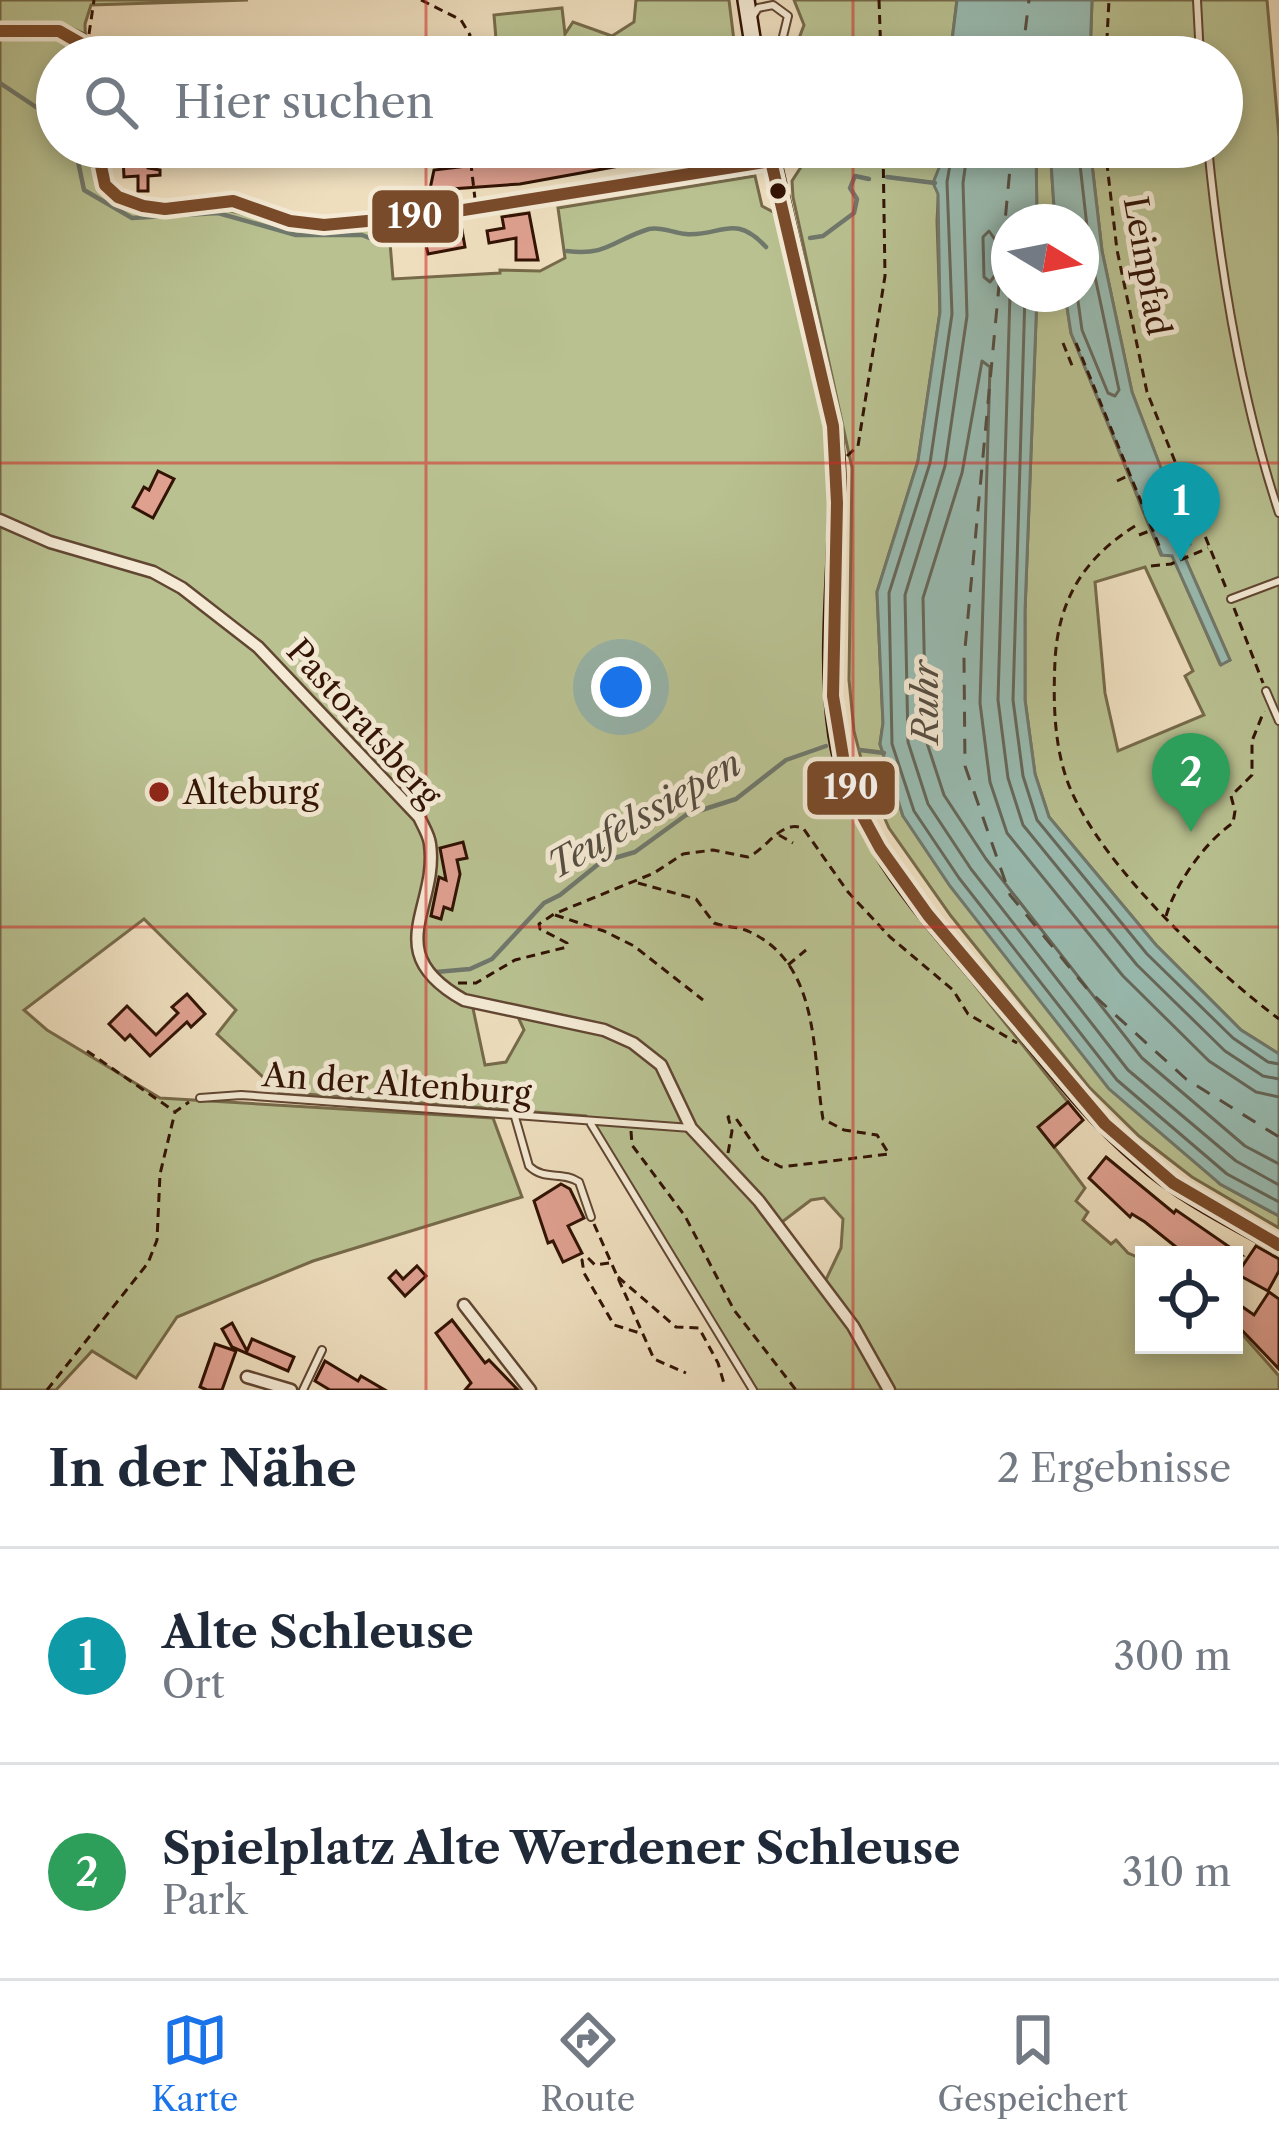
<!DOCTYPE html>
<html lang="de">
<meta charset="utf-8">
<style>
body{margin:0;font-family:"Libre Caslon Text",serif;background:#f6f6f7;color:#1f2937}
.controls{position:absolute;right:36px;bottom:36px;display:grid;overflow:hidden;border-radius:0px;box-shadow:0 6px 18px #0003}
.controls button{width:108px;height:108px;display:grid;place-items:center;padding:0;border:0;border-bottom:3px solid #e0e1e3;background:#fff;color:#1f2937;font:60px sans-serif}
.compass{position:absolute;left:991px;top:204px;width:108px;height:108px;border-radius:50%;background:#fff;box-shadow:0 6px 18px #0003;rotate:100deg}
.you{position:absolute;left:621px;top:687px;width:42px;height:42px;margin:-30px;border:9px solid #fff;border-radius:50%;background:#1a73e8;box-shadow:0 0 0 18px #1a73e833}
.badge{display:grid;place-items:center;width:78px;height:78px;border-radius:50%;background:#1a73e8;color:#fff;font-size:39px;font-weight:700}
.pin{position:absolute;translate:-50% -99px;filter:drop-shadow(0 3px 6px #0008)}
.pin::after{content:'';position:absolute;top:63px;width:42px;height:36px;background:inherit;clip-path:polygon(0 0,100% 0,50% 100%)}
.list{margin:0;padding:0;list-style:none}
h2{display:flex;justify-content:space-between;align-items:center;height:156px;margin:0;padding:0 48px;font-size:51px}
h2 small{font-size:39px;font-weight:400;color:#747a83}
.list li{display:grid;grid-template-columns:78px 1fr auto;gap:36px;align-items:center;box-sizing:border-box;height:216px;padding:0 48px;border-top:3px solid #e0e1e3}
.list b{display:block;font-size:45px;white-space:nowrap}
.list p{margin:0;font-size:39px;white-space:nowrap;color:#747a83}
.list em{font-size:39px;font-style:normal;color:#747a83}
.icon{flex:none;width:66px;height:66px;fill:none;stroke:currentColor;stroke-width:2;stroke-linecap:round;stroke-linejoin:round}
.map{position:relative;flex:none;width:1279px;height:1390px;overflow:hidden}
.search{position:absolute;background:#fff;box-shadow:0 6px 18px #0003;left:36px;right:36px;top:36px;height:132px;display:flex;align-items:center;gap:30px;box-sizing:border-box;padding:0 42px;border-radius:66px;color:#747a83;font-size:45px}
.sheet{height:588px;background:#fff}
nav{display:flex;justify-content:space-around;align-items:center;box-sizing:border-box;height:168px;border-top:3px solid #e0e1e3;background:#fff;font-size:33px;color:#747a83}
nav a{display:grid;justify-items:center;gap:6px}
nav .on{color:#1a73e8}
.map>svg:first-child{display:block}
</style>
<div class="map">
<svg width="1279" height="1390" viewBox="0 0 1279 1390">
<rect width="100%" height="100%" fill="#eedebe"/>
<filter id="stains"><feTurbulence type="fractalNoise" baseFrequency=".00167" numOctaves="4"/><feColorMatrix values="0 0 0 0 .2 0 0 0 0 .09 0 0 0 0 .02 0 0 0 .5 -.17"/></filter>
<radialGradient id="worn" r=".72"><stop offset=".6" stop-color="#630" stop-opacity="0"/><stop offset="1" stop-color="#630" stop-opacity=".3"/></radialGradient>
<g fill="#b9c191" stroke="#766a4a" stroke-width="3" fill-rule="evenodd">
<path d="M0,0h248l-157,5 -6,19 1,33h-29v90h35l4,35 13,17 21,11 38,4 59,-4 72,18 90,2 4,49 107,-6v-3l40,1 25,-13 -7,-50 197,-32 7,30 13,7 51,212 4,37 -5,177 13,133 26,61 36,58 168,211 -29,25 46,61 -9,13 12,11 -5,8 28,24 5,-4 12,13 16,7v85h90v-20l45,51v14h-522l-171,-274 -307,-24 -62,-58 19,-24 -92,-91 -120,91 23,20 113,68 333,20 29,79 -209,64 -136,56 -41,61 -44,-27 -36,39h-56zM471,999l42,7 11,24 -18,32 -21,3zM824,1198l19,21 -2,29 -19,40 -48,-60 37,-28z"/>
<polygon points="636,0 729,0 736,57 559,57 557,45 497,51 494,15 562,8 565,34 573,22 612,36 634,22"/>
<polygon points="794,0 957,0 950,57 792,57 804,25"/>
<path d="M1092,0h175l12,137v917l-38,-24 -85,-85 -107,-128 -14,-43 -10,-74v-89l12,-317h28l6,39 90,222h11l48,109 10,-4 -48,-109 7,-8 -57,-151 -30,-141 -12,-104h132v-90h-132zM1145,567l48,104 -8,5 19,39 -86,36 -13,-58 -10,-111z"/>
<polygon points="814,147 941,147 937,221 940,312 918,461 877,592 883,723 880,744 903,816 1220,1184 1279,1216 1279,1228 1192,1177 1139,1136 1089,1087 951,916 889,828 865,774 854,731 849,680 852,468 793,197 792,181"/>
<polygon points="1036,147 1050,147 1055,222 1037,222"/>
</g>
<g fill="#99bcb2" stroke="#70786c" stroke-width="3">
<polygon points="957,0 1092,0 1090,57 950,57"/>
<polygon points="941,147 1036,147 1037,222 1009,222 1009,294 1037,294 1025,611 1025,700 1035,774 1049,817 1156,945 1241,1030 1279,1054 1279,1216 1220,1184 1109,1089 950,886 903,816 880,744 883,723 877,592 918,461 940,312 938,194 933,183 939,168"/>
<polygon points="1050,147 1090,147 1102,251 1132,392 1190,544 1182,551 1230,660 1221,665 1172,556 1162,555 1071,333 1065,294 1081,294 1081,222 1055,222"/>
</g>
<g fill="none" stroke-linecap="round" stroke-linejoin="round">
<g stroke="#66685b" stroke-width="3">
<polyline points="953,147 947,182 952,314 930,463 889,593 892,744 914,811 959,878 1117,1080 1227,1174 1279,1202"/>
<polyline points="968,147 963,183 967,316 945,466 905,595 908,742 928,804 971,869 1128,1070 1236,1161 1279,1185"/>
<polygon points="989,231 1008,258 990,282 984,277 983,237"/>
<polyline points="1010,294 998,700 1008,778 1023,825 1137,965 1225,1051 1263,1076 1279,1079"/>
<polyline points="1025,294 1013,700 1023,776 1037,820 1147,954 1233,1038 1268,1062 1279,1064"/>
<polyline points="1077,294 1082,330 1108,393 1115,396 1119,390 1090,253 1078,147"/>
<polyline points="1279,1097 1256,1092 1209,1061 1123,976 1007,833 990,782 980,703 990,367 982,361 962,473 923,598 926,740 944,795 986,859 1142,1058 1245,1146 1279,1164"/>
</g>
<g stroke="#70786c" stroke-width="4.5">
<polyline points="0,83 57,121"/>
<polyline points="75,147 84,190 132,218 218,213 296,235 362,235 372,239"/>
<polyline points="887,177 935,183"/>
<polyline points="810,238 823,236 854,213 857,199 850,188 855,176 869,179"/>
<path d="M567,251c41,5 46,-11 82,-22 12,-3 24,4 37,5 34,3 48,-22 80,13"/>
<polyline points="860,750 884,753"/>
<polyline points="436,972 470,969 492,959 544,903 560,895 601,862 635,852 686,815 736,799 786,760 826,746"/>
</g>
<g stroke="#564e41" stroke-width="3" stroke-dasharray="15 12" stroke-linecap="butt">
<polyline points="1022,57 1029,0"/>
<polyline points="1012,147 964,659 965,766 1010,895 1089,991 1186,1079 1279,1137"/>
</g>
</g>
<g fill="#dfa090" stroke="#321304" stroke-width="3">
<polygon points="569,147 576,147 577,153 611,147 690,147 691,153 520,184 437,190 442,191 443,199 392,209 392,193 430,189 434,170 476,165 476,160 497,157 497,162"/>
<polygon points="693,147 750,147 751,153 695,162"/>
<polygon points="147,157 148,168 160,170 160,175 148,176 148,191 138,191 138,176 124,177 123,158"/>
<polygon points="529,213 538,260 516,260 516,238 489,243 487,231 504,228 502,217"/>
<polygon points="462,230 465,247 428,254 424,236"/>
<polygon points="158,471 174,479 153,518 133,507 144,487 149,490"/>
<polygon points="463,842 467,858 457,860 460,874 452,910 444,907 441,919 431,916 439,877 446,880 440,848"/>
<polygon points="187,994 205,1014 191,1027 187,1022 150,1056 130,1035 125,1040 109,1024 127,1006 156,1035 178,1013 172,1007"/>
<polygon points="1068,1102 1083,1120 1054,1147 1038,1127"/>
<polygon points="1106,1157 1174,1213 1176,1210 1241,1255 1186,1255 1145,1222 1132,1214 1130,1217 1089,1178"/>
<polygon points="561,1184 570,1189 584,1218 568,1226 582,1253 563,1262 553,1241 548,1243 534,1201"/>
<polygon points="1256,1246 1279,1259 1279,1271 1268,1291 1237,1274"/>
<polygon points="417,1266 426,1276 405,1296 389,1278 396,1271 403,1279"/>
<polygon points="1269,1292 1279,1299 1279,1369 1234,1322 1234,1301 1254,1315"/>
<polygon points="452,1320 485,1363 489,1360 518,1390 465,1390 471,1383 436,1333"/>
<polygon points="232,1323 247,1351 252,1339 294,1357 288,1371 232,1347 222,1329"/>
<polygon points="215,1344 236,1351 222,1390 207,1390 200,1387"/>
<polygon points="325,1361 358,1381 361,1376 385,1390 330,1390 315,1381"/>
</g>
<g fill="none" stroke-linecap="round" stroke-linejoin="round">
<g stroke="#614632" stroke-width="10">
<g id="service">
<polyline points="1197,0 1200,57"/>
<polyline points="753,16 758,8 773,5 788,16 778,57"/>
<polyline points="308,57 324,43"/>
<path d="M1208,147c12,123 32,248 71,366"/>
<polyline points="1231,599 1279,581"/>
<polyline points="1266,691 1279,721"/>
<polyline points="200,1098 241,1095 691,1128"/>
<path d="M515,1117l14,49c15,15 34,5 50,16l12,35"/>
<polyline points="591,1124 753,1390"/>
<polyline points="303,1390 322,1350"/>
</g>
</g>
<g stroke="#614632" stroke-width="15">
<g id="minor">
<polyline points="0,31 64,31 81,39 88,57"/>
<polyline points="97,147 105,185 118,197 143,206 165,209 233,201 290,221 324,225 432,215 771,161"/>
<path d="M0,520l50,22 103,30 29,16 76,59 161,170c4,9 10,18 11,27 9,64 -52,108 34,156l140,30 29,13 28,22 30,63 68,73 94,125 36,64"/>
<polyline points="464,1305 530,1390"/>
<polyline points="247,1377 291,1390"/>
</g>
</g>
<g stroke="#321304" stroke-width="20">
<g id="secondary">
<polyline points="746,0 755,57"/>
<path d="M769,147l64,279c13,102 -11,206 4,309 17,110 102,192 170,274 43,52 83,106 134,149 40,36 91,61 138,87"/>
</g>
</g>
<g stroke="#321304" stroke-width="3" stroke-dasharray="9 6" stroke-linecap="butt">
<polyline points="421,0 461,20 470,35 458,57"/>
<polyline points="879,0 881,57"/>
<polyline points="89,34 94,0"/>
<polyline points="1106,57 1109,0"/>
<polyline points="469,147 475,199"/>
<polyline points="1105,147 1117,250 1147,392 1226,588"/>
<polyline points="792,165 809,163 840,147"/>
<polyline points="1063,343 1073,368"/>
<polyline points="1076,343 1160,548"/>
<polyline points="847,456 858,446 885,276 883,147"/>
<polyline points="1117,481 1130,475"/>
<path d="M1135,526c-51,32 -77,74 -80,135 -2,42 -1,88 15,127 33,79 141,180 209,231"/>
<polyline points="1139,535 1152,530"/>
<polyline points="1151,566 1171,564 1208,548"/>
<polyline points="1234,608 1263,683"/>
<polyline points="779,835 793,843"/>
<path d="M638,883l58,16 18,24c12,5 25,3 36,9 71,33 62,123 73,187l21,11 33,5 12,19 -108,13 -18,-9 -30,-44"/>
<polyline points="555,915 604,931 634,946 703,1000"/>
<path d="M1166,916c10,-33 39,-74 67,-93l2,-12 -4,-15 21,-21v-34l12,-30"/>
<polyline points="788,965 806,950"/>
<path d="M458,983h18l39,-23 52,-13v-4l-27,-14 -1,-5 15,-10 100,-41 29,-19 30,-4 35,7c20,-9 32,-37 55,-29l45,64 42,45 63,53 15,24 49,29"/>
<polyline points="87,1051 174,1111"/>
<polyline points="631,1131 632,1145 685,1216 734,1310 796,1390"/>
<polyline points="728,1153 732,1131 728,1117 733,1114"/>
<polyline points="594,1224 654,1359 686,1373"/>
<polyline points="609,1263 595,1265 587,1257 582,1260 584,1273 614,1325 640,1333"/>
<polyline points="618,1277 676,1327 699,1328 718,1363 725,1387"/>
<polyline points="47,1390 148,1263 157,1240 160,1174 175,1112 189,1102"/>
</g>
<use href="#service" stroke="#f4ead5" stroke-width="6"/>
<use href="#minor" stroke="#f4ead5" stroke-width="10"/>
<use href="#secondary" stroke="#f4ead5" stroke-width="15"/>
<g stroke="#f4ead5" stroke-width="21">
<g id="bus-1">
<polyline points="0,31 59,31 87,47"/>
<polyline points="97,147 105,185 118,197 143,206 165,209 233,201 290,221 324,225 432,215 771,161"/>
<polyline points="771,161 833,426 837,503 833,696 846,775 861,813 880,848 928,915 1105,1124 1173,1183 1279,1245"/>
</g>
</g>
<use href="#bus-1" stroke="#7a4b2a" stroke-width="12"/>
</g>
<path fill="none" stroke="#d62828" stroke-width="3" stroke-opacity="0.55" d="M426,0v57M853,0v57M426,147v1243M853,147v1243M0,463h1279M0,927h1279"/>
<circle fill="#321304" stroke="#f4ead5" stroke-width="4.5" cx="778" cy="191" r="10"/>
<circle fill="#8f2418" stroke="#f4ead5" stroke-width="4.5" cx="159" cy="792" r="12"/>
<g text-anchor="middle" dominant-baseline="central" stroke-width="10" stroke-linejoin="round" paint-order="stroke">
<g font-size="33" fill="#321304" stroke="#f4ead5">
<text transform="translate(1147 266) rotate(80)">Leinpfad</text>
<text transform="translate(364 723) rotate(48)">Pastoratsberg</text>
<text transform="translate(397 1084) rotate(4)">An der Altenburg</text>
</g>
<g font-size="33" fill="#321304" stroke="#f4ead5" text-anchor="start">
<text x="183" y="792">Alteburg</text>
</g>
<g font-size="36" font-style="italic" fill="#564e41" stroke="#f4ead5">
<text transform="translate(925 702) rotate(-90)">Ruhr</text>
<text transform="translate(644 814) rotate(-30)">Teufelssiepen</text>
</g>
</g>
<g stroke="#f4ead5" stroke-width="4.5">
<rect x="370" y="188" width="91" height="57" rx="12" fill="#7a4b2a"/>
<rect x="805" y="759" width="92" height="58" rx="12" fill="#7a4b2a"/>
</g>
<g font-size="33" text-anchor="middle" font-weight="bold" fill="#fff">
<text x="415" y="228">190</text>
<text x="851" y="799">190</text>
</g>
<rect width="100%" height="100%" filter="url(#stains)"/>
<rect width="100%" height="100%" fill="url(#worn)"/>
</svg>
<div class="controls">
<button><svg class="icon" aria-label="locate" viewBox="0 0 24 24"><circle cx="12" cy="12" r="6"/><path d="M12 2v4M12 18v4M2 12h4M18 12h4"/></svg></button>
</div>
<svg class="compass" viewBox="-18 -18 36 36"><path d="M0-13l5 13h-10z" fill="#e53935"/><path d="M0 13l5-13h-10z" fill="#747a83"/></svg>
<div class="you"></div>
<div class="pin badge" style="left:1181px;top:561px;background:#0f9aa8">1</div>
<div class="pin badge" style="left:1191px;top:832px;background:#2e9e5b">2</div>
<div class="search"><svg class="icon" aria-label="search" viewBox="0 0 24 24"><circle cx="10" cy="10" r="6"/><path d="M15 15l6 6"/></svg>Hier suchen</div>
</div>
<section class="sheet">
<h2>In der Nähe<small>2 Ergebnisse</small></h2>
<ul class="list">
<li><span class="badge" style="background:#0f9aa8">1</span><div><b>Alte Schleuse</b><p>Ort</p></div><em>300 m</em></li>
<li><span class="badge" style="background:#2e9e5b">2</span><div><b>Spielplatz Alte Werdener Schleuse</b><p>Park</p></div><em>310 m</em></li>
</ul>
</section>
<nav>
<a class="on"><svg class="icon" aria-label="map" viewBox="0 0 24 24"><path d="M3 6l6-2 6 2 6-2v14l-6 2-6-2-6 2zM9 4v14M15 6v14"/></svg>Karte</a>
<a><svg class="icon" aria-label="directions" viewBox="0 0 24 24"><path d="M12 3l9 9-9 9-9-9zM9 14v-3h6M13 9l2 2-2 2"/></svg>Route</a>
<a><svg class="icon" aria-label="saved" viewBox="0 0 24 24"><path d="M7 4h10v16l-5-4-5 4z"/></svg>Gespeichert</a>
</nav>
